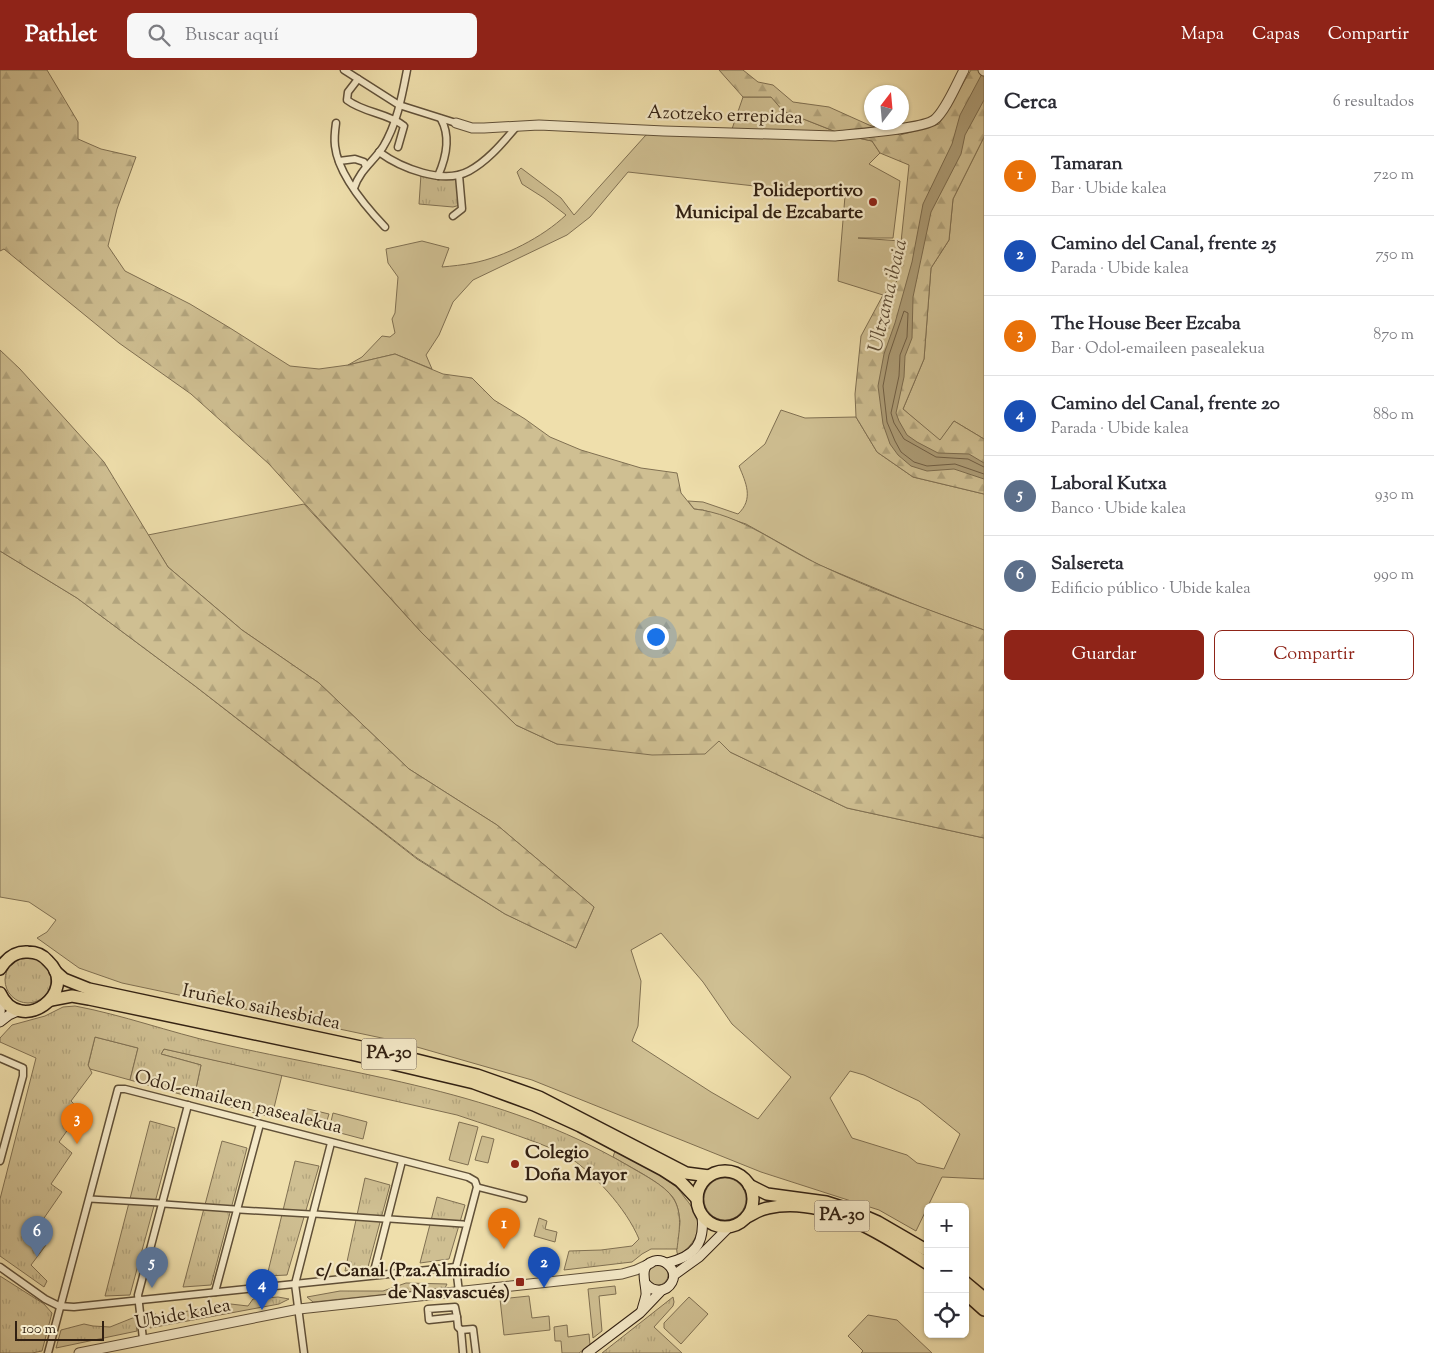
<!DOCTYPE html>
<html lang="es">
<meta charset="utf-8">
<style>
body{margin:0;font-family:"Sorts Mill Goudy",serif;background:#f7f7f7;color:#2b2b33}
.controls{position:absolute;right:15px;bottom:15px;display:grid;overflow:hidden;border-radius:8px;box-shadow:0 1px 4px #0004}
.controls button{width:45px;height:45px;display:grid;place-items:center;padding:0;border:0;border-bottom:1px solid #e1e1e2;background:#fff;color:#2b2b33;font:25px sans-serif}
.compass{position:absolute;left:864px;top:15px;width:45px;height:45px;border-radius:50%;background:#fff;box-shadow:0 1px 4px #0004;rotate:16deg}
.scale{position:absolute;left:15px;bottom:12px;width:89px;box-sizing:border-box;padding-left:5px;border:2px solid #312012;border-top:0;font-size:14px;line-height:18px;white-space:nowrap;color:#312012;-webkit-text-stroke:4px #f5eac9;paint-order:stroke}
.you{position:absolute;left:655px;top:566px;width:18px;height:18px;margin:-12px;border:4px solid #fff;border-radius:50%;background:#1a73e8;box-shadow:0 0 0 8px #1a73e833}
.badge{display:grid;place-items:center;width:32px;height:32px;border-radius:50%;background:#8f2418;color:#fff;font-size:16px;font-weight:700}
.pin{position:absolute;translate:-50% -41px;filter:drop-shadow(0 1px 2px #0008)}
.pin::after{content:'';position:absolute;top:26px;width:18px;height:15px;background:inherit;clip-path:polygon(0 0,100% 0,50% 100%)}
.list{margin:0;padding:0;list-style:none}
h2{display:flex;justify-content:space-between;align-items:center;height:65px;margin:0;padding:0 20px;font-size:21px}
h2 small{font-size:16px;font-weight:400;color:#7c7c81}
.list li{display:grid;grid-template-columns:32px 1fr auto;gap:15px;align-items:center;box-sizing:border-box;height:80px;padding:0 20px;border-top:1px solid #e1e1e2}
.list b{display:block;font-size:19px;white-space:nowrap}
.list p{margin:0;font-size:16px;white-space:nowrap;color:#7c7c81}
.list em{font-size:16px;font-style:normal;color:#7c7c81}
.actions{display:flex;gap:10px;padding:15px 20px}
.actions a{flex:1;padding:11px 0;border:1px solid #8f2418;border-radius:8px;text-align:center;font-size:18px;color:#8f2418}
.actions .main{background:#8f2418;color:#fff}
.icon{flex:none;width:28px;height:28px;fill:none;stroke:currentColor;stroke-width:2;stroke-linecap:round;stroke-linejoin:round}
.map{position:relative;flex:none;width:984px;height:1283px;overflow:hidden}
header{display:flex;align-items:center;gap:30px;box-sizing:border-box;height:70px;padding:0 25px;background:#8f2418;color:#fff}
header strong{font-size:24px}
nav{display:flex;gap:28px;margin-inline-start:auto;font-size:18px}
.search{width:350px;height:45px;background:#f7f7f7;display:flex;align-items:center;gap:12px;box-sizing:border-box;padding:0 18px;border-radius:8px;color:#7c7c81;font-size:19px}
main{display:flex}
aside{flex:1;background:#fff}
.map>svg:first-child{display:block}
</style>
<header>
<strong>Pathlet</strong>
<div class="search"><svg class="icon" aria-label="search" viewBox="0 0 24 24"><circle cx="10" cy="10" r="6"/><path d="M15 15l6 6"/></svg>Buscar aquí</div>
<nav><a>Mapa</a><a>Capas</a><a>Compartir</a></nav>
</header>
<main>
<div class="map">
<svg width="984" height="1283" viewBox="0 0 984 1283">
<defs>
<pattern id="forest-firs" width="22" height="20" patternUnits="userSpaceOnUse" patternTransform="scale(1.25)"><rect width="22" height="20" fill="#cfbf92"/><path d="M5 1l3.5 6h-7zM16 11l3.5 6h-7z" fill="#b2a47d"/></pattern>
<pattern id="park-tufts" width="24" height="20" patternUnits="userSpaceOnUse" patternTransform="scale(1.25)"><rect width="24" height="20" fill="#cfbf92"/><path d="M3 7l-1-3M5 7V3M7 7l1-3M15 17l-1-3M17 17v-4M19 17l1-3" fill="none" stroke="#b2a47d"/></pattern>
</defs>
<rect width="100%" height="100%" fill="#efdfac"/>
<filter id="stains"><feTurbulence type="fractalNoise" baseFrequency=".004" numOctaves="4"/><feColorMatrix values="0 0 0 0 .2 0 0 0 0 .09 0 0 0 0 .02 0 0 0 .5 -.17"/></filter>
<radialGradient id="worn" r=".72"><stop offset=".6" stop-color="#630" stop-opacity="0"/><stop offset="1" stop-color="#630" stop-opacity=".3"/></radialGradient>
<g fill="#cfbf92" stroke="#807052" fill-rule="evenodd">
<path d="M743,27h29l11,14 61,24 28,6 8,12 -11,11 31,17 -7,57h-35l43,3 -4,40 -14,14 -45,-14 7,-85 -217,-24 -38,45 -23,18 -94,45 -20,22 -14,33 -13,20 6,14 -37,-15 -47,11 14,-8 20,-21 8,1 5,-4 -3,-14 3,-6 3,-36 -10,-14 -2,-14 36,-8 27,7 -7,19c10,-1 21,-2 31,-4 31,-6 70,-26 93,-48l-22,-17 -22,-14 -5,-12 4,-4 40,30 13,17 71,-79 4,-3 83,-4z"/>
<polygon points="984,67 984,369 954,351 940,371 903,339 924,289 931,198 949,170 953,129"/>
<path d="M781,340l24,8 51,-1 21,35 36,25 71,17v136l-61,-22 -104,-43 -73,-41 -43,-14 -9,-1 -6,-8 15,1 35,12c16,-15 8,-31 1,-48l26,-22z"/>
<path d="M304,434l118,129 94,92 41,19 162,-3 11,11 117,56 137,30v341l-42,-2 -26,54 -37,-21 -118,-38 -229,-92 -136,-39 -274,-58 -43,-15 -42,-30 10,-6 9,-12 -27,-18 -29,-5v-346l77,47 118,88 222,173 88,55 71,34 18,-41 -97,-82 -88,-56 -90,-86 -77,-53 -74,-63 -20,-32zM661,863l42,49 29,42 59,53 -33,42 -47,-27 -79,-51 6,-15 3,-45 -10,-31zM850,1001l14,4 55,26 41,33 -16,35 -27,-6 -10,-8 -55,-17 -22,-40z"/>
<polygon points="95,967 138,978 130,1010 90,999 88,996"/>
<polygon points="164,979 282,1005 272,1046 267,1046 194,1028 201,995 161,984"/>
<polygon points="304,1038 329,1044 325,1057 301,1051"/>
<polygon points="333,1043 367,1052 363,1069 329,1060"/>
<polygon points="459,1052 478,1057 468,1095 449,1090"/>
<polygon points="482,1066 494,1069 488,1093 475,1090"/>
<path d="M615,1081c20,11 43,21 60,35 4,3 7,8 10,12 19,22 17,41 -7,58 -4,-10 2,-24 2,-35 -1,-7 -2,-15 -6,-22 -9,-15 -46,-33 -61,-42z"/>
<circle cx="725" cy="1129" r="21"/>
<circle cx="658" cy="1205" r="10"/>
<polygon points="615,1216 616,1224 599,1226 602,1261 593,1268 588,1219"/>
<polygon points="529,1226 532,1248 549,1246 550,1260 504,1265 500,1229"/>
<polygon points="689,1227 708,1244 681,1274 664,1258 664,1253"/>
<polygon points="868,1245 897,1250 932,1283 861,1283 863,1281 848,1266"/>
<polygon points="567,1255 568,1267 589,1264 590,1275 579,1283 562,1283 561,1271 555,1271 554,1257"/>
</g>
<g fill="url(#forest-firs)" stroke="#807052">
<path d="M0,0h47l31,52v17l23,10 35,8 -19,52 -9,37 17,25 65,33 40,24 60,38 29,3 29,-4 47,-11 48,20 29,4 22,22 31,19 25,18 31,13 60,18 36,5 4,20 13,16c47,5 85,37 126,56 53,25 109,45 164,65v208l-137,-30 -117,-56 -11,-11 -14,13 -53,1 -95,-11 -41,-19 -94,-92 -153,-169 -78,-70 -72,-51 -115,-94 -4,2z"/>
<polygon points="719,0 743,0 758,12 773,15 793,32 829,37 869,55 900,65 939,54 971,0 984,0 984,67 953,129 949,170 931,198 924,289 903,339 940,370 954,351 984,369 984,424 913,407 877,382 856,347 855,324 861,266 883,225 897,211 909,95 880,83 872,71 844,65 783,41 771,27 743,27"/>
<polygon points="0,280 20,299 104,392 168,497 242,560 319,613 409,699 497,755 594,837 576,878 505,844 417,788 195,616 77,528 0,481"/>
</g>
<g fill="url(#park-tufts)" stroke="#807052">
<polygon points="421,104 456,106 460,135 453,137 419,134"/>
<circle cx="28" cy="910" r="23"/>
<path d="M75,936c48,9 94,26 142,37 140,32 284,48 410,122 13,8 38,20 46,33 10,15 6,34 4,51h-26l-9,5 -10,8 -68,8 5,-19 32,-1 31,-4 7,-7c-13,-31 -45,-66 -73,-84 -8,-5 -19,-8 -28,-12 -27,-10 -54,-19 -81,-28l-293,-66 -3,5 40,11 -7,33 -64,-18 8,-32 -43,-11 -7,28 4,8 -21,28 10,10 -22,31 13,11 -21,31 11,8 -29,42 13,11 -15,20 16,16 -3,6 -44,-31v-57l36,-141 -36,-16v-4l12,-13 33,-9 18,-9z"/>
<polygon points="150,1051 175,1058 130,1225 105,1226"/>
<polygon points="222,1071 247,1078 211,1215 183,1217"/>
<polygon points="295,1091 319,1096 287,1205 267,1206"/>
<polygon points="365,1108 390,1115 368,1197 345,1201"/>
<polygon points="437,1127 465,1135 449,1189 420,1193"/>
<polygon points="539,1148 547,1151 545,1159 557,1162 555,1172 534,1166"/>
<polygon points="0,1206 44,1234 52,1243 42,1281 32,1283 0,1283"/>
<polygon points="406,1213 447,1214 445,1218 313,1232 307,1227 340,1221 383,1221"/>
<polygon points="278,1227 289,1229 279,1234 150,1258 148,1247 156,1244 158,1247 167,1248 169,1244 195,1240 203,1242 222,1233 248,1236 253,1229"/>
<polygon points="673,1227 674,1232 673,1236 654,1257 682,1283 602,1283"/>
<polygon points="135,1247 137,1261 56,1278 61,1260 84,1254 93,1256 110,1257"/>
</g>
<polygon fill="#ae9e78" stroke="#7c6c4f" points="984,0 984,30 965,65 961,84 931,142 913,227 912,268 905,286 904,307 896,343 899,351 907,365 917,372 938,383 969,384 984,393 984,409 954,399 927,401 911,396 898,385 890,374 883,354 878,316 884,284 895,253 912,192 923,134 952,74 960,45"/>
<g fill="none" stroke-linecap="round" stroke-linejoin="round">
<polyline stroke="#705f45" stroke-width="1" points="984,397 968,389 936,387 904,369 894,353 891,343 899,306 900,285 907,267 908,243 904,241 889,285 883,316 887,352 895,371 901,382 914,392 927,396 955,394 984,404"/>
<g stroke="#605038" stroke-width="8">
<g id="pedestrian">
<polyline points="477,1117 524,1129"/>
<polyline points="90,1129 160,1133"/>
<polyline points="164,1134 234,1139"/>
<polyline points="240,1140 310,1144"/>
<polyline points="315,1144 384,1149"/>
<polyline points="390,1149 463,1154"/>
</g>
</g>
<g stroke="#605038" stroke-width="9">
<g id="minor">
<polyline points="344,0 399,35 456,53"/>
<path d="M358,9l-10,13 -1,8c17,13 41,13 57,26l-6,21"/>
<path d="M336,53c-1,7 -2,15 -1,23 3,28 31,61 50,81"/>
<path d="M379,82c22,16 64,33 90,19 20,-11 34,-29 48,-45"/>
<polyline points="339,91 355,89 364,92 366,97"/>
<path d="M438,106c8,-18 13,-39 3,-57"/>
<path d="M354,118c6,-18 19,-26 29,-41 14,-23 19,-51 24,-77"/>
<polyline points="453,146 462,139 459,105"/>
<polyline points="0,988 23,998 23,1006 0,1091"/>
<polyline points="0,1197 45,1229 59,1236 74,1237 456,1197"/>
<polyline points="373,1205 402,1091"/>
<polyline points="215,1222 260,1054"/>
<polygon points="455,1237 457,1247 429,1250 428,1239"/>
<polyline points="457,1247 458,1257 461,1260 463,1283"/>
<polyline points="461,1260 473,1259 476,1283"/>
<polyline points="143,1269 138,1225 188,1035"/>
<polyline points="48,1283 118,1019 125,1019 468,1107 475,1111 477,1117 456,1197 459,1222"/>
<polyline points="304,1283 295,1214 331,1073"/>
</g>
</g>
<g stroke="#605038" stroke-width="11">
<g id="tertiary">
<polyline points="983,0 984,1"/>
<path d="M456,53l16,5h12l55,-3 125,6 171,5c18,-2 87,-7 99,-16 11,-8 23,-37 30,-50"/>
<polyline points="79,1283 299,1239 622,1204 636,1200 651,1193"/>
</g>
</g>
<g stroke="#312012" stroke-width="11">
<g id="secondary">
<polyline points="0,944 1,926"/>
<polyline points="0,952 9,945 20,940"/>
<path d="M667,1193c29,-7 38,-20 35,-49"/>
<polyline points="674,1205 699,1187 729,1157"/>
<path d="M642,1240c1,-4 3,-10 4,-15 1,-11 -9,-29 8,-34 12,-3 24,10 18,21 -6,11 -19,10 -26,2"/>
<polyline points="587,1283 640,1243 661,1221"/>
</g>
</g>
<g stroke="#312012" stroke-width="14">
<g id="trunk">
<path d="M0,899c6,-10 15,-18 28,-17 8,0 15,3 20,9 33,31 -28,76 -48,32"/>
<polyline points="55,901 64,909 89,919 389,983 477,1005 539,1027 686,1103 709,1106"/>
<polyline points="51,930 72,926 89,929 351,984 474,1013 534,1035 580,1056 663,1100 680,1111 697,1129"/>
<circle cx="725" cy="1129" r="28"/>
<polyline points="749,1115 767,1124 826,1132 848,1139 878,1152 928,1181"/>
<path d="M747,1147c6,-3 13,-8 21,-9 55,-13 116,27 160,56"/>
<polyline points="965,1212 984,1228"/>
<polyline points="965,1223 984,1240"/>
</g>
</g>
<use href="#pedestrian" stroke="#f5eac9" stroke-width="5"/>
<use href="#minor" stroke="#f5eac9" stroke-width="6"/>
<use href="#tertiary" stroke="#f5eac9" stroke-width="9"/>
<use href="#secondary" stroke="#f5eac9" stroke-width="9"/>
<use href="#trunk" stroke="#efdfac" stroke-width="11"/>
</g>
<g fill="#8f2418" stroke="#f5eac9" stroke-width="2">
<circle cx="873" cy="132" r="5"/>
<circle cx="515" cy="1094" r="5"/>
<rect x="515" y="1207" width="10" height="10" rx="2.5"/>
</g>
<g text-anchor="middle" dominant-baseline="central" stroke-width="4.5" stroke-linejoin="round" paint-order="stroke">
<g fill="#f5eac9" stroke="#6c5d49" stroke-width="1">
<rect x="361.5" y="968.5" width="55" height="31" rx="4"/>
<rect x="814.5" y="1130.5" width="55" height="31" rx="4"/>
</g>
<g font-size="18" font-weight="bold" fill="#312012">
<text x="389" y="984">PA-30</text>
<text x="842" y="1146">PA-30</text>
</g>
<g font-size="19" fill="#312012" stroke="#f5eac9">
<text transform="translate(725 46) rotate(2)">Azotzeko errepidea</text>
<text transform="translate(261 938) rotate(12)">Iruñeko saihesbidea</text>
<text transform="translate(238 1033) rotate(14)">Odol-emaileen pasealekua</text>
<text transform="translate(183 1245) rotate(-11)">Ubide kalea</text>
</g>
<g font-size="19" font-weight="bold" fill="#312012" stroke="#f5eac9" text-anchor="end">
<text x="863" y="121">Polideportivo<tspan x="863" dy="22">Municipal de Ezcabarte</tspan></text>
<text x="525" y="1083" text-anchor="start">Colegio<tspan x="525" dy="22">Doña Mayor</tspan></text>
<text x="510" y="1201">c/ Canal (Pza.Almiradío<tspan x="510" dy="22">de Nasvascués)</tspan></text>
</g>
<g font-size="20" font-style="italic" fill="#5d4c36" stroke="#f5eac9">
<text transform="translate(889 226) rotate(-77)">Ultzama ibaia</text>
</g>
</g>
<rect width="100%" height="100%" filter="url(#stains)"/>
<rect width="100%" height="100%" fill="url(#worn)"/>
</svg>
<div class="controls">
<button>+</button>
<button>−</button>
<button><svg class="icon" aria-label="locate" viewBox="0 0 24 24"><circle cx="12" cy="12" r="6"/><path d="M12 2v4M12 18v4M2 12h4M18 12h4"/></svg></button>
</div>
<svg class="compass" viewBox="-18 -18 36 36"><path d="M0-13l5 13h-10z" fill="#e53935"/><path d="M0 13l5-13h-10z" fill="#7c7c81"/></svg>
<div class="scale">100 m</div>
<div class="you"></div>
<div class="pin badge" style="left:504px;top:1179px;background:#e8710a">1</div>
<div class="pin badge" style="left:544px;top:1218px;background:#1a4fb4">2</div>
<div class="pin badge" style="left:77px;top:1074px;background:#e8710a">3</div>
<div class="pin badge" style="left:262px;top:1240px;background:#1a4fb4">4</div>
<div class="pin badge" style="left:152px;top:1218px;background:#5c6f8a">5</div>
<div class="pin badge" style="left:37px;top:1187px;background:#5c6f8a">6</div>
</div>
<aside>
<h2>Cerca<small>6 resultados</small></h2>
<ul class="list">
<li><span class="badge" style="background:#e8710a">1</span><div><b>Tamaran</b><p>Bar · Ubide kalea</p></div><em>720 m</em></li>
<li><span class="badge" style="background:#1a4fb4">2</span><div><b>Camino del Canal, frente 25</b><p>Parada · Ubide kalea</p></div><em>750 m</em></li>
<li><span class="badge" style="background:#e8710a">3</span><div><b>The House Beer Ezcaba</b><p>Bar · Odol-emaileen pasealekua</p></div><em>870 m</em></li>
<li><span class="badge" style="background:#1a4fb4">4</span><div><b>Camino del Canal, frente 20</b><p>Parada · Ubide kalea</p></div><em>880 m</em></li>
<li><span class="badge" style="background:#5c6f8a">5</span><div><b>Laboral Kutxa</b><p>Banco · Ubide kalea</p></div><em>930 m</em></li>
<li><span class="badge" style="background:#5c6f8a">6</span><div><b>Salsereta</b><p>Edificio público · Ubide kalea</p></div><em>990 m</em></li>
</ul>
<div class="actions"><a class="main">Guardar</a><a>Compartir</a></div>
</aside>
</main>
